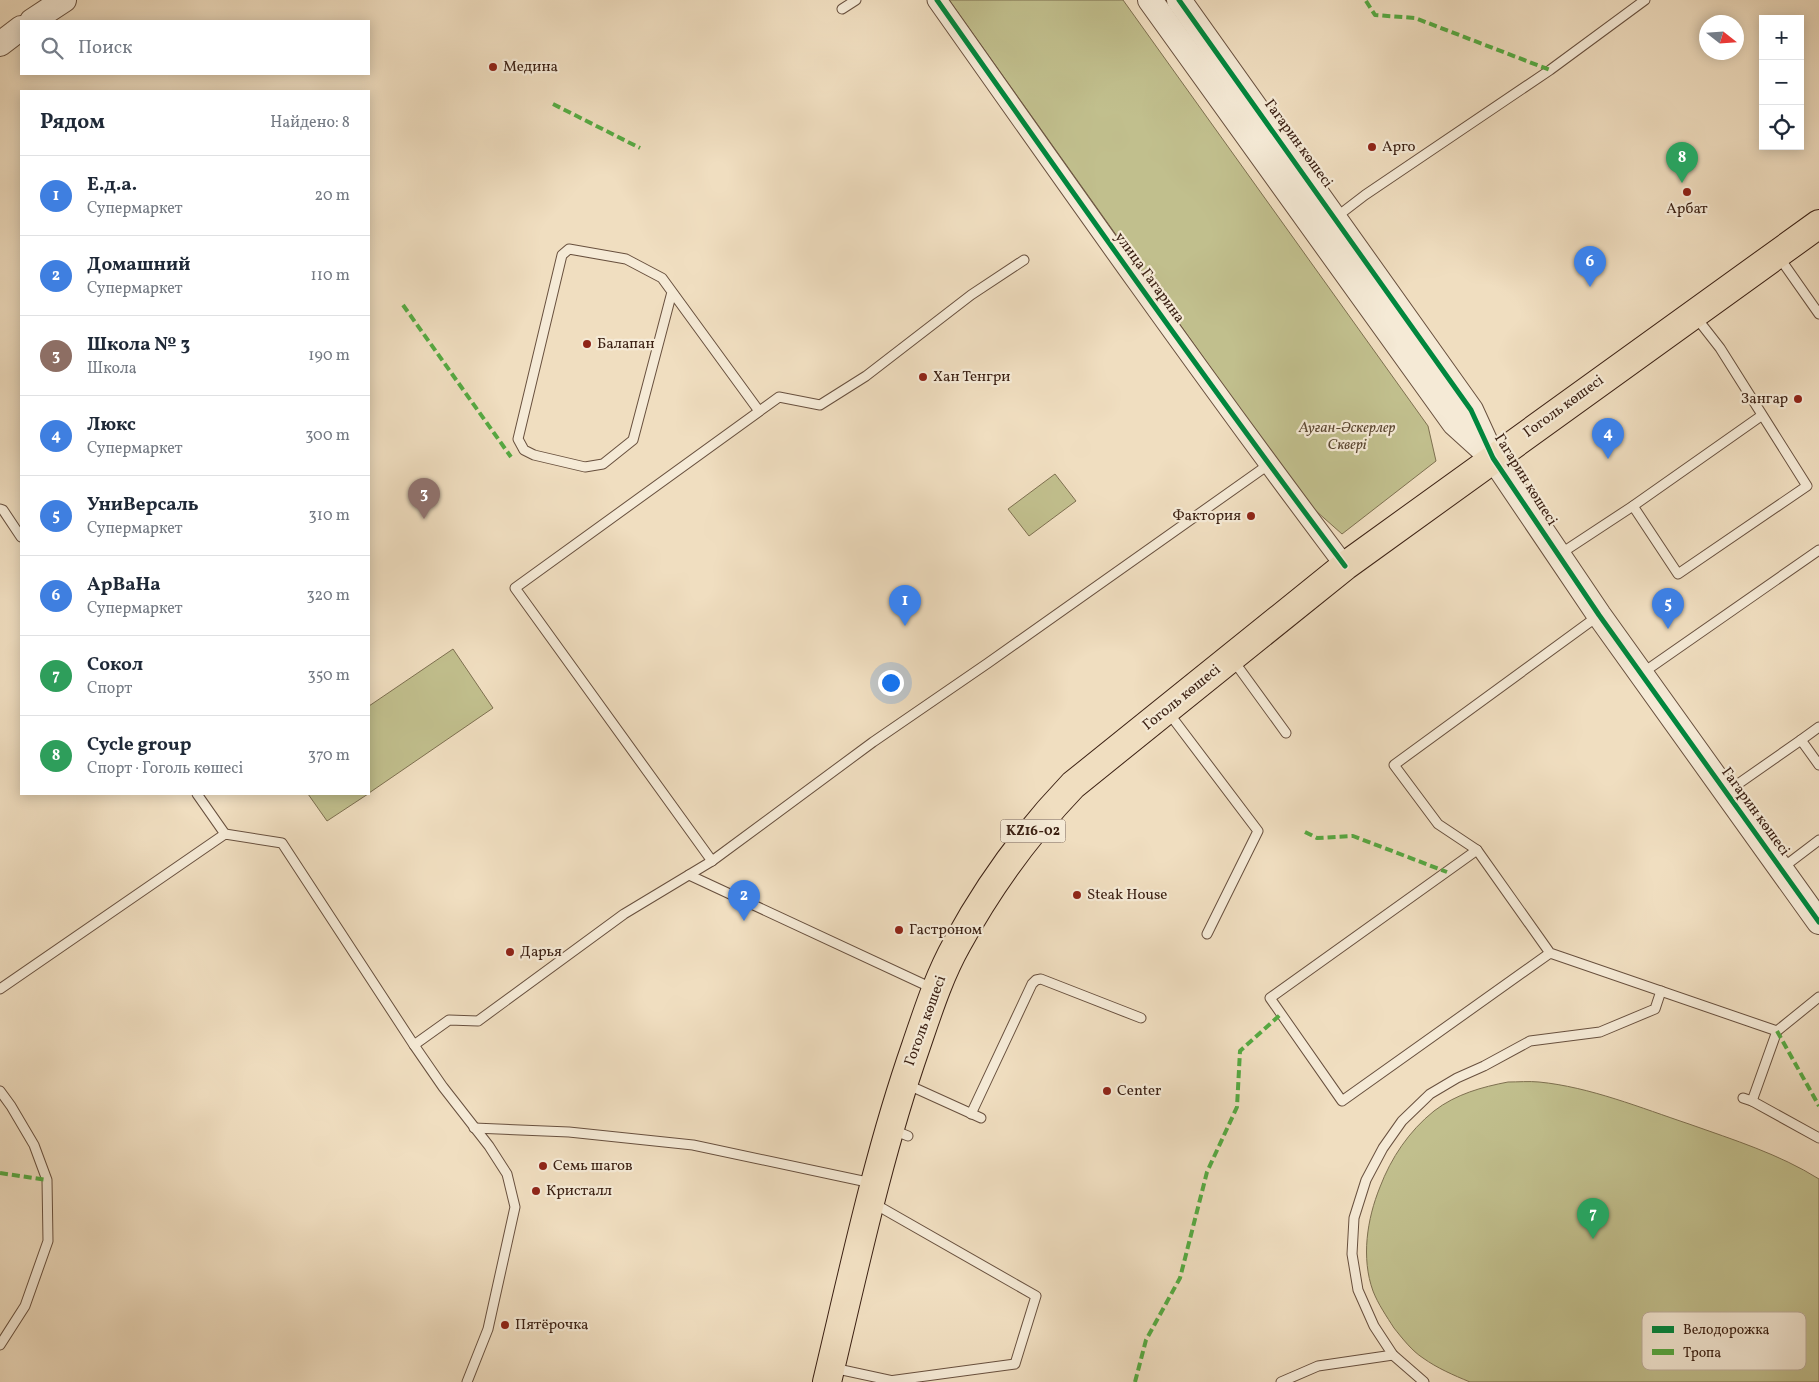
<!DOCTYPE html>
<html lang="ru">
<meta charset="utf-8">
<style>
body{margin:0;font-family:Vollkorn,serif;background:#f6f6f7;color:#1f2937}
.controls{position:absolute;right:15px;top:15px;display:grid;overflow:hidden;border-radius:0px;box-shadow:0 2px 12px #0003}
.controls button{width:45px;height:45px;display:grid;place-items:center;padding:0;border:0;border-bottom:1px solid #e0e1e3;background:#fff;color:#1f2937;font:25px sans-serif}
.compass{position:absolute;left:1699px;top:15px;width:45px;height:45px;border-radius:50%;background:#fff;box-shadow:0 2px 12px #0003;rotate:107deg}
.you{position:absolute;left:890px;top:682px;width:18px;height:18px;margin:-12px;border:4px solid #fff;border-radius:50%;background:#1a73e8;box-shadow:0 0 0 8px #1a73e833}
.badge{display:grid;place-items:center;width:32px;height:32px;border-radius:50%;background:#8f2418;color:#fff;font-size:16px;font-weight:700}
.pin{position:absolute;translate:-50% -41px;filter:drop-shadow(0 1px 2px #0008)}
.pin::after{content:'';position:absolute;top:26px;width:18px;height:15px;background:inherit;clip-path:polygon(0 0,100% 0,50% 100%)}
.list{margin:0;padding:0;list-style:none}
h2{display:flex;justify-content:space-between;align-items:center;height:65px;margin:0;padding:0 20px;font-size:21px}
h2 small{font-size:16px;font-weight:400;color:#747a83}
.list li{display:grid;grid-template-columns:32px 1fr auto;gap:15px;align-items:center;box-sizing:border-box;height:80px;padding:0 20px;border-top:1px solid #e0e1e3}
.list b{display:block;font-size:19px;white-space:nowrap}
.list p{margin:0;font-size:16px;white-space:nowrap;color:#747a83}
.list em{font-size:16px;font-style:normal;color:#747a83}
.icon{flex:none;width:28px;height:28px;fill:none;stroke:currentColor;stroke-width:2;stroke-linecap:round;stroke-linejoin:round}
.map{position:relative;flex:none;width:1819px;height:1382px;overflow:hidden}
.search{position:absolute;background:#fff;box-shadow:0 2px 12px #0003;left:20px;top:20px;width:350px;height:55px;display:flex;align-items:center;gap:12px;box-sizing:border-box;padding:0 18px;border-radius:0px;color:#747a83;font-size:19px}
.panel{position:absolute;background:#fff;box-shadow:0 2px 12px #0003;left:20px;top:90px;width:350px;height:705px;border-radius:0px}
.map>svg:first-child{display:block}
</style>
<div class="map">
<svg width="1819" height="1382" viewBox="0 0 1819 1382">
<rect width="100%" height="100%" fill="#f0dec0"/>
<filter id="stains"><feTurbulence type="fractalNoise" baseFrequency=".004" numOctaves="4"/><feColorMatrix values="0 0 0 0 .2 0 0 0 0 .09 0 0 0 0 .02 0 0 0 .5 -.17"/></filter>
<radialGradient id="worn" r=".72"><stop offset=".6" stop-color="#630" stop-opacity="0"/><stop offset="1" stop-color="#630" stop-opacity=".3"/></radialGradient>
<g fill="#c1bf8d" stroke="#7e7050">
<polygon points="949,0 1123,0 1428,426 1436,461 1342,534 1307,503"/>
<polygon points="1055,474 1076,501 1029,536 1008,509"/>
<polygon points="453,649 493,708 369,793 369,706"/>
<polygon points="308,794 368,794 327,821"/>
<path d="M1508,1082c10,0 21,-1 31,0 51,5 102,26 150,42 45,16 90,30 130,55v203h-349c-17,-7 -33,-14 -47,-24 -11,-7 -21,-20 -29,-30 -7,-11 -16,-24 -21,-37 -12,-33 -6,-72 7,-104 11,-29 29,-56 54,-76 22,-17 48,-24 74,-29z"/>
</g>
<g fill="none" stroke-linecap="round" stroke-linejoin="round">
<g stroke="#68503e" stroke-width="11">
<g id="service">
<polyline points="842,9 856,0"/>
<polyline points="1335,218 1365,195 1550,70 1645,0"/>
<polyline points="1779,257 1819,314"/>
<polyline points="672,292 633,440 603,464 585,467 534,455 524,450 518,439 562,255 569,249 626,259 662,278 759,411"/>
<polyline points="1633,506 1678,574 1807,486 1720,348 1695,316"/>
<polyline points="0,509 3,510 21,537"/>
<polyline points="1560,554 1633,506 1761,416"/>
<polyline points="1233,660 1286,733"/>
<polyline points="1641,674 1819,550"/>
<polyline points="1168,712 1258,831 1207,934"/>
<polyline points="1819,727 1801,740 1819,765"/>
<polyline points="1728,791 1801,740"/>
<polyline points="197,794 225,834"/>
<polyline points="1477,850 1438,824 1394,765 1598,616"/>
<polyline points="712,861 515,588 779,397 820,405 866,376 971,295 1024,260"/>
<polyline points="1781,869 1819,840"/>
<polyline points="689,875 934,989"/>
<polyline points="1550,953 1342,1101 1270,998 1477,850 1550,953 1777,1031 1819,997"/>
<polyline points="0,989 225,834 282,843 414,1045 443,1087 489,1146 507,1174 515,1207 488,1329 467,1382"/>
<polyline points="414,1045 449,1020 478,1021 624,914 712,861 873,742 988,663 1268,465"/>
<polyline points="906,1084 981,1118"/>
<polyline points="0,1091 11,1106 34,1145 47,1180 48,1241 25,1306 0,1345"/>
<polyline points="1743,1098 1752,1101 1777,1031"/>
<polyline points="1752,1101 1819,1138"/>
<polyline points="971,1114 1032,984 1036,980 1041,979 1141,1018"/>
<polyline points="474,1128 569,1132 693,1145 872,1183"/>
<polyline points="893,1130 908,1136"/>
<polyline points="873,1203 1036,1296 1015,1364 889,1381"/>
<polyline points="833,1368 893,1381"/>
<polyline points="1281,1382 1318,1366 1393,1355"/>
<polyline points="1424,1382 1393,1355 1374,1326 1358,1290 1352,1254 1354,1218 1366,1180 1383,1148 1402,1121 1430,1094 1457,1078 1484,1066 1530,1041 1600,1032 1655,1009 1661,991"/>
</g>
</g>
<g stroke="#68503e" stroke-width="21">
<path id="minor" d="M937,0c134,190 268,380 408,566"/>
</g>
<g stroke="#68503e" stroke-width="26">
<g id="tertiary">
<polyline points="1150,0 1454,423 1486,452"/>
<polyline points="1179,0 1471,410 1493,458 1599,615 1819,922"/>
<polyline points="32,21 64,0"/>
<polyline points="0,44 21,28"/>
</g>
</g>
<g stroke="#3b2013" stroke-width="30">
<path id="primary" d="M827,1382c27,-113 51,-227 89,-336 12,-35 23,-70 41,-102 31,-57 71,-112 116,-159l272,-219 474,-342"/>
</g>
<use href="#service" stroke="#f5ead6" stroke-width="9"/>
<use href="#minor" stroke="#f5ead6" stroke-width="19"/>
<use href="#tertiary" stroke="#f5ead6" stroke-width="24"/>
<use href="#primary" stroke="#f0dec0" stroke-width="28"/>
<g stroke="#55aa42" stroke-width="4" stroke-dasharray="8 4" stroke-linecap="butt">
<polyline points="1366,1 1375,15 1415,18 1550,70"/>
<polyline points="553,104 640,148"/>
<polyline points="403,305 511,457"/>
<polyline points="1305,832 1317,838 1353,836 1447,872"/>
<polyline points="1777,1031 1819,1106"/>
<polyline points="0,1173 47,1180"/>
<polyline points="1135,1382 1146,1340 1180,1278 1207,1172 1237,1107 1240,1051 1281,1014"/>
</g>
<g stroke="#f5ead6" stroke-width="8">
<g id="cycleway">
<path d="M937,0c134,190 268,380 408,566"/>
<polyline points="1179,0 1471,410 1493,458 1599,615 1819,922"/>
</g>
</g>
<use href="#cycleway" stroke="#00873e" stroke-width="5"/>
</g>
<g fill="#8f2418" stroke="#f5ead6" stroke-width="2">
<circle cx="493" cy="67" r="5"/>
<circle cx="1372" cy="147" r="5"/>
<circle cx="1687" cy="192" r="5"/>
<circle cx="587" cy="344" r="5"/>
<circle cx="923" cy="377" r="5"/>
<circle cx="1798" cy="399" r="5"/>
<circle cx="1251" cy="516" r="5"/>
<circle cx="1077" cy="895" r="5"/>
<circle cx="899" cy="930" r="5"/>
<circle cx="510" cy="952" r="5"/>
<circle cx="1107" cy="1091" r="5"/>
<circle cx="543" cy="1166" r="5"/>
<circle cx="536" cy="1191" r="5"/>
<circle cx="505" cy="1325" r="5"/>
</g>
<g text-anchor="middle" dominant-baseline="central" stroke-width="4.5" stroke-linejoin="round" paint-order="stroke">
<rect fill="#f5ead6" stroke="#735d4e" stroke-width="1" x="1000.5" y="819.5" width="65" height="23" rx="4"/>
<g font-size="14" font-weight="bold" fill="#3b2013">
<text x="1033" y="831">KZ16-02</text>
</g>
<g font-size="15" fill="#3b2013" stroke="#f5ead6" text-anchor="start">
<text x="503" y="67">Медина</text>
<text x="1382" y="147">Арго</text>
<text x="1687" y="209" text-anchor="middle">Арбат</text>
<text x="597" y="344">Балапан</text>
<text x="933" y="377">Хан Тенгри</text>
<text x="1788" y="399" text-anchor="end">Зангар</text>
<text x="1241" y="516" text-anchor="end">Фактория</text>
<text x="1087" y="895">Steak House</text>
<text x="909" y="930">Гастроном</text>
<text x="520" y="952">Дарья</text>
<text x="1117" y="1091">Center</text>
<text x="553" y="1166">Семь шагов</text>
<text x="546" y="1191">Кристалл</text>
<text x="515" y="1325">Пятёрочка</text>
</g>
<g font-size="15" fill="#3b2013" stroke="#f5ead6">
<text transform="translate(1298 144) rotate(54)">Гагарин көшесі</text>
<text transform="translate(1149 278) rotate(54)">улица Гагарина</text>
<text transform="translate(1564 407) rotate(-36)">Гоголь көшесі</text>
<text transform="translate(1525 480) rotate(58)">Гагарин көшесі</text>
<text transform="translate(1182 698) rotate(-39)">Гоголь көшесі</text>
<text transform="translate(1755 812) rotate(54)">Гагарин көшесі</text>
<text transform="translate(926 1021) rotate(-70)">Гоголь көшесі</text>
</g>
<g font-size="15" font-style="italic" fill="#5c4832" stroke="#f5ead6">
<text x="1347" y="428">Ауған-Әскерлер<tspan x="1347" dy="17">Сквері</tspan></text>
</g>
</g>
<rect x="1642" y="1312" width="164" height="58" rx="8" fill="#f5ead6" stroke="#bdad9c" stroke-width="1"/>
<rect x="1652" y="1326" width="22" height="7" fill="#00873e"/>
<rect x="1652" y="1349" width="22" height="6" fill="#55aa42"/>
<g font-size="14" fill="#3b2013">
<text x="1683" y="1334">Велодорожка</text>
<text x="1683" y="1357">Тропа</text>
</g>
<rect width="100%" height="100%" filter="url(#stains)"/>
<rect width="100%" height="100%" fill="url(#worn)"/>
</svg>
<div class="controls">
<button>+</button>
<button>−</button>
<button><svg class="icon" aria-label="locate" viewBox="0 0 24 24"><circle cx="12" cy="12" r="6"/><path d="M12 2v4M12 18v4M2 12h4M18 12h4"/></svg></button>
</div>
<svg class="compass" viewBox="-18 -18 36 36"><path d="M0-13l5 13h-10z" fill="#e53935"/><path d="M0 13l5-13h-10z" fill="#747a83"/></svg>
<div class="you"></div>
<div class="pin badge" style="left:905px;top:626px;background:#3f7fe0">1</div>
<div class="pin badge" style="left:744px;top:921px;background:#3f7fe0">2</div>
<div class="pin badge" style="left:424px;top:519px;background:#8d6e63">3</div>
<div class="pin badge" style="left:1608px;top:459px;background:#3f7fe0">4</div>
<div class="pin badge" style="left:1668px;top:629px;background:#3f7fe0">5</div>
<div class="pin badge" style="left:1590px;top:287px;background:#3f7fe0">6</div>
<div class="pin badge" style="left:1593px;top:1239px;background:#2e9e5b">7</div>
<div class="pin badge" style="left:1682px;top:183px;background:#2e9e5b">8</div>
<div class="search"><svg class="icon" aria-label="search" viewBox="0 0 24 24"><circle cx="10" cy="10" r="6"/><path d="M15 15l6 6"/></svg>Поиск</div>
<section class="panel">
<h2>Рядом<small>Найдено: 8</small></h2>
<ul class="list">
<li><span class="badge" style="background:#3f7fe0">1</span><div><b>Е.д.а.</b><p>Супермаркет</p></div><em>20 m</em></li>
<li><span class="badge" style="background:#3f7fe0">2</span><div><b>Домашний</b><p>Супермаркет</p></div><em>110 m</em></li>
<li><span class="badge" style="background:#8d6e63">3</span><div><b>Школа № 3</b><p>Школа</p></div><em>190 m</em></li>
<li><span class="badge" style="background:#3f7fe0">4</span><div><b>Люкс</b><p>Супермаркет</p></div><em>300 m</em></li>
<li><span class="badge" style="background:#3f7fe0">5</span><div><b>УниВерсаль</b><p>Супермаркет</p></div><em>310 m</em></li>
<li><span class="badge" style="background:#3f7fe0">6</span><div><b>АрВаНа</b><p>Супермаркет</p></div><em>320 m</em></li>
<li><span class="badge" style="background:#2e9e5b">7</span><div><b>Сокол</b><p>Спорт</p></div><em>350 m</em></li>
<li><span class="badge" style="background:#2e9e5b">8</span><div><b>Cycle group</b><p>Спорт · Гоголь көшесі</p></div><em>370 m</em></li>
</ul>
</section>
</div>
